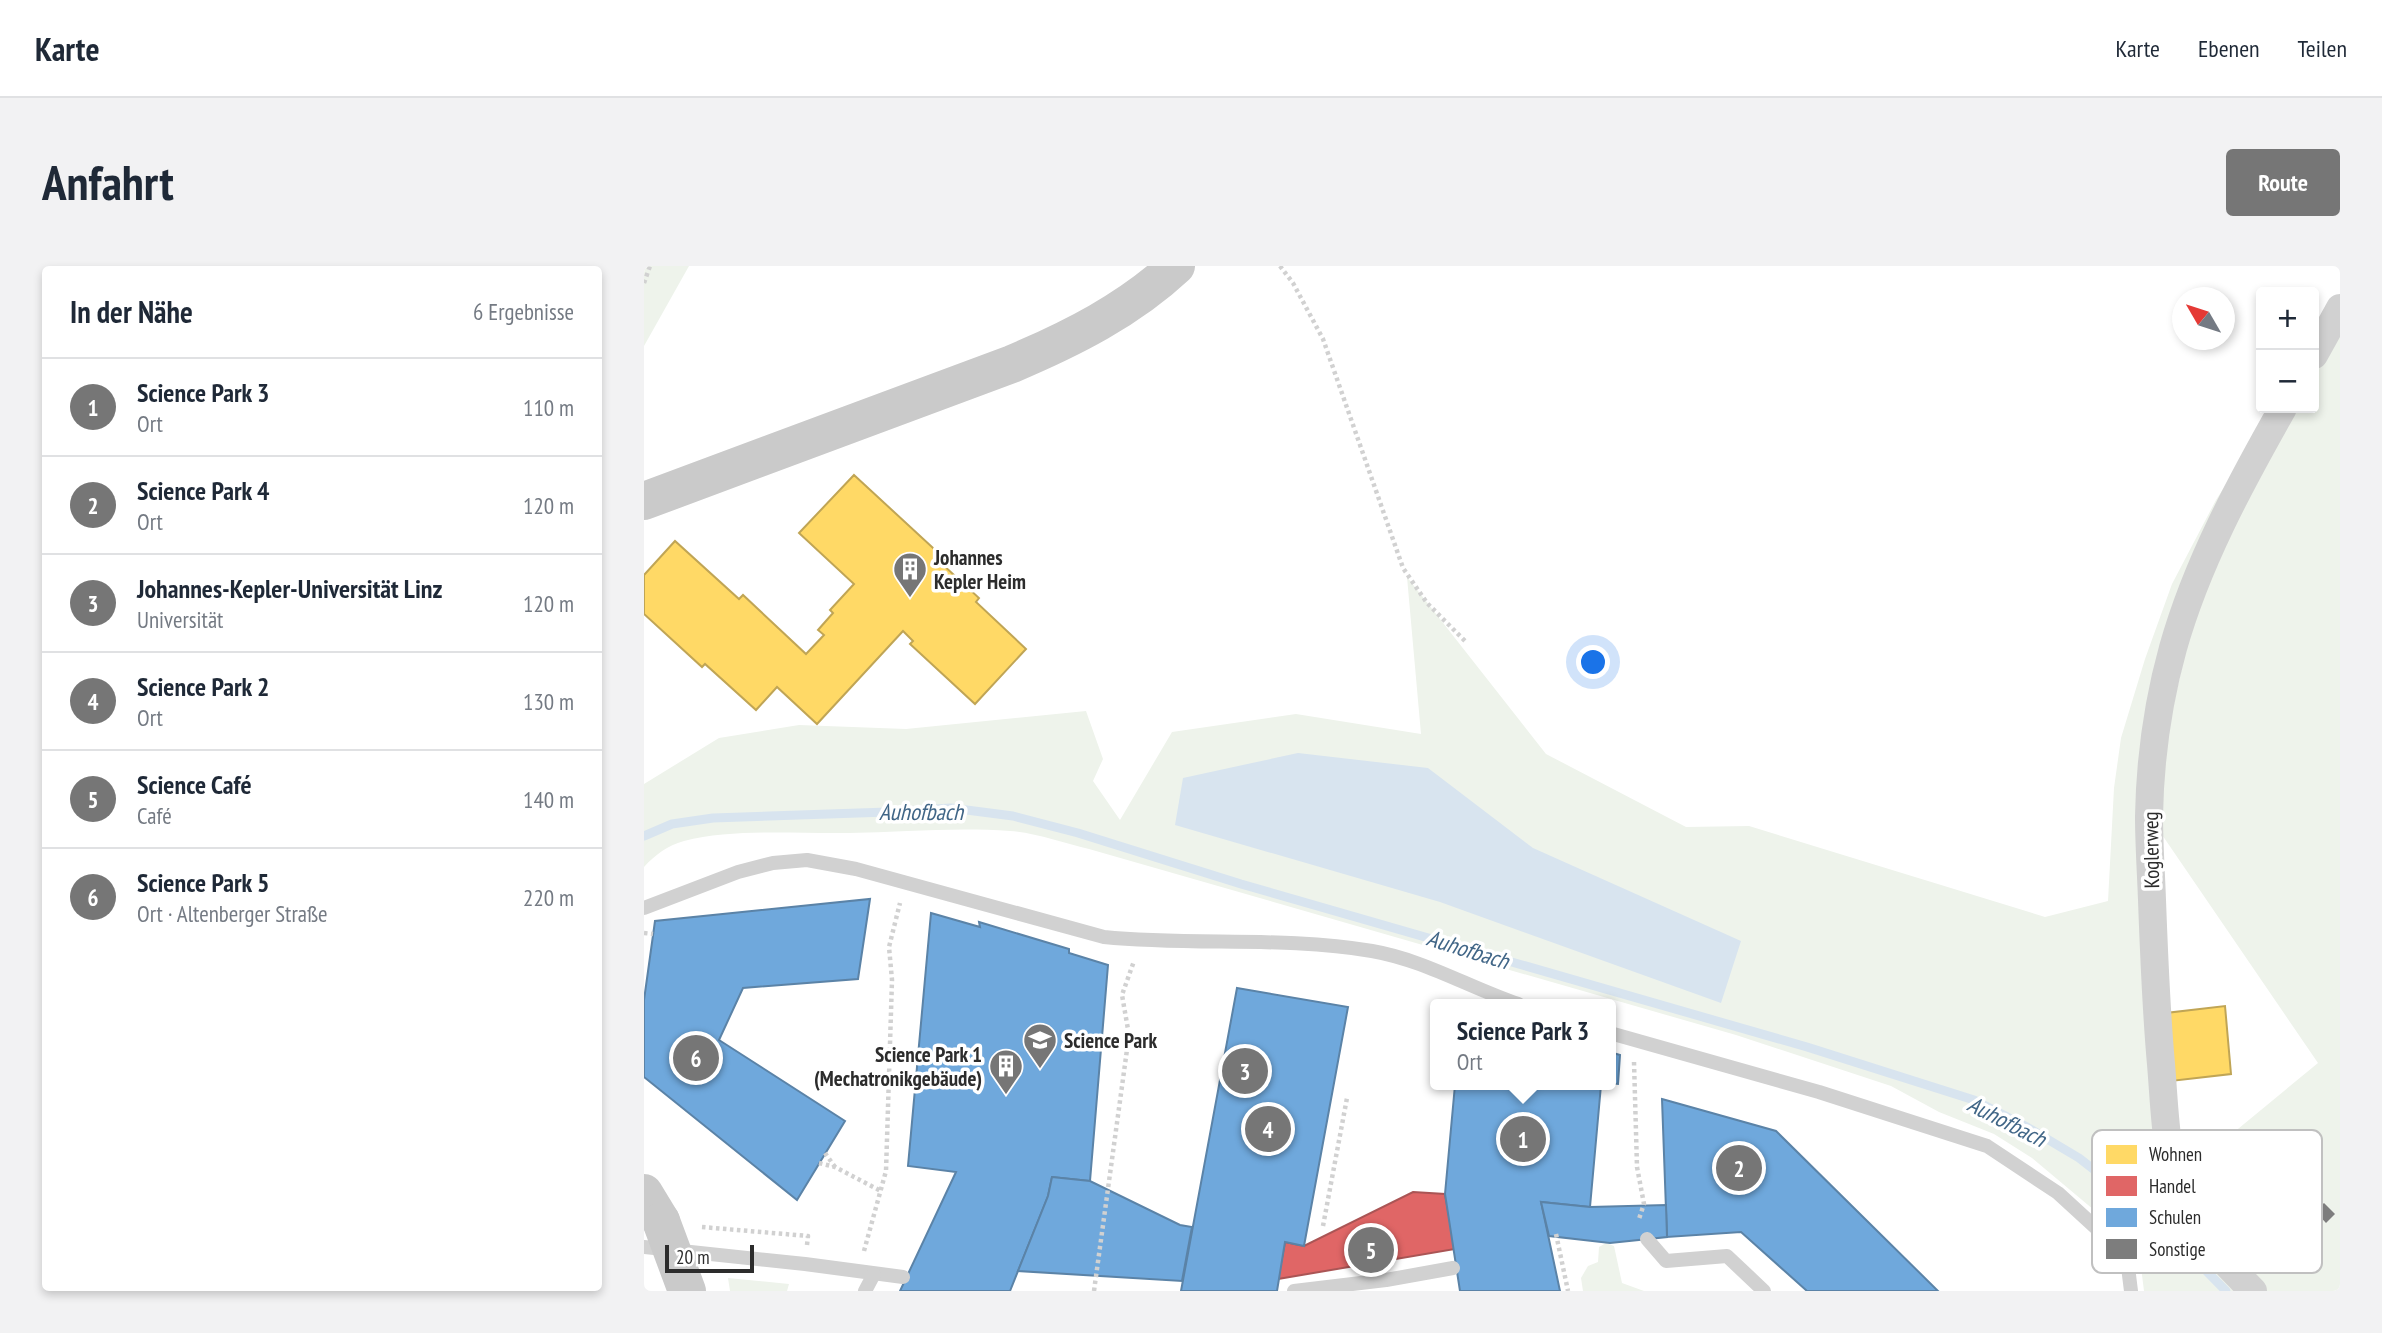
<!DOCTYPE html>
<html lang="de">
<meta charset="utf-8">
<style>
body{margin:0;font-family:"PT Sans Narrow",sans-serif;background:#f2f2f3;color:#1f2937}
.controls{position:absolute;right:21px;top:21px;display:grid;overflow:hidden;border-radius:7px;box-shadow:0 4px 10px #0003}
.controls button{width:63px;height:63px;display:grid;place-items:center;padding:0;border:0;border-bottom:2px solid #e0e1e3;background:#fff;color:#1f2937;font:35px sans-serif}
.compass{position:absolute;left:1528px;top:21px;width:63px;height:63px;border-radius:50%;background:#fff;box-shadow:0 4px 10px #0003;rotate:309deg}
.scale{position:absolute;left:21px;bottom:18px;width:89px;box-sizing:border-box;padding-left:7px;border:4px solid #2c2c2c;border-top:0;font-size:19px;line-height:24px;white-space:nowrap;color:#2c2c2c;-webkit-text-stroke:5px #fff;paint-order:stroke}
.you{position:absolute;left:950px;top:397px;width:24px;height:24px;margin:-18px;border:5px solid #fff;border-radius:50%;background:#1a73e8;box-shadow:0 0 0 10px #1a73e833}
.badge{display:grid;place-items:center;width:46px;height:46px;border-radius:50%;background:#767676;color:#fff;font-size:23px;font-weight:700}
.pin{position:absolute;translate:-50% -50%;border:4px solid #fff;box-shadow:0 2px 7px #0006}
.popup{position:absolute;left:786px;top:733px;width:186px;height:91px;box-sizing:border-box;display:grid;place-content:center;border-radius:7px;background:#fff;filter:drop-shadow(0 2px 5px #0005);font-size:23px;white-space:nowrap;color:#747a83}
.popup b{font-size:26px;color:#1f2937}
.popup::after{content:'';position:absolute;left:50%;top:100%;margin-left:-14px;border:14px solid transparent;border-top-color:#fff}
.list{margin:0;padding:0;list-style:none}
h2{display:flex;justify-content:space-between;align-items:center;height:91px;margin:0;padding:0 28px;font-size:30px}
h2 small{font-size:23px;font-weight:400;color:#747a83}
.list li{display:grid;grid-template-columns:46px 1fr auto;gap:21px;align-items:center;box-sizing:border-box;height:98px;padding:0 28px;border-top:2px solid #e0e1e3}
.list b{display:block;font-size:26px;white-space:nowrap}
.list p{margin:0;font-size:23px;white-space:nowrap;color:#747a83}
.list em{font-size:23px;font-style:normal;color:#747a83}
.map{position:relative;flex:none;width:1696px;height:1025px;overflow:hidden;border-radius:7px}
header{display:flex;align-items:center;gap:42px;box-sizing:border-box;height:98px;padding:0 35px;background:#fff;border-bottom:2px solid #e0e1e3}
header strong{font-size:33px}
nav{display:flex;gap:38px;margin-inline-start:auto;font-size:24px}
.intro{display:flex;align-items:center;justify-content:space-between;box-sizing:border-box;height:168px;padding:0 42px}
h1{margin:0;font-size:49px}
.button{padding:18px 32px;border-radius:7px;background:#767676;color:#fff;font-size:24px;font-weight:700}
main{display:flex;gap:42px;padding:0 42px}
aside{flex:1;background:#fff;border-radius:7px;box-shadow:0 4px 10px #0003}
.map>svg:first-child{display:block}
</style>
<header>
<strong>Karte</strong>
<nav><a>Karte</a><a>Ebenen</a><a>Teilen</a></nav>
</header>
<div class="intro"><h1>Anfahrt</h1><a class="button">Route</a></div>
<main>
<aside>
<h2>In der Nähe<small>6 Ergebnisse</small></h2>
<ul class="list">
<li><span class="badge">1</span><div><b>Science Park 3</b><p>Ort</p></div><em>110 m</em></li>
<li><span class="badge">2</span><div><b>Science Park 4</b><p>Ort</p></div><em>120 m</em></li>
<li><span class="badge">3</span><div><b>Johannes-Kepler-Universität Linz</b><p>Universität</p></div><em>120 m</em></li>
<li><span class="badge">4</span><div><b>Science Park 2</b><p>Ort</p></div><em>130 m</em></li>
<li><span class="badge">5</span><div><b>Science Café</b><p>Café</p></div><em>140 m</em></li>
<li><span class="badge">6</span><div><b>Science Park 5</b><p>Ort · Altenberger Straße</p></div><em>220 m</em></li>
</ul>
</aside>
<div class="map">
<svg width="1696" height="1025" viewBox="0 0 1696 1025">
<rect width="100%" height="100%" fill="#fff"/>
<g fill="#eef3eb">
<polygon points="0,0 45,0 0,80"/>
<polygon points="1696,59 1696,1025 1620,1025 1553,945 1531,877 1583,872 1674,797 1512,560 1513,514 1552,338 1647,142 1670,142 1670,104"/>
<path d="M1618,162l-102,237 -3,470 85,156h-98l-5,-40 -20,-20 -87,-73 -38,-24 -55,-22 -48,-26 -155,-51 -647,-186c-26,-6 -53,-16 -79,-18 -54,-4 -107,1 -161,2 -52,1 -115,-5 -165,8 -17,5 -28,13 -40,26v-83l75,-46 80,-13 107,4 180,-18 17,48 -10,22 27,39 52,-88 124,-18 125,20 -14,-157 139,177 140,73 63,-1 296,91 63,-16 6,-113 7,-50 24,-79 27,-75 44,-84z"/>
<polygon points="962,977 970,980 978,1017 1000,1025 939,1025 937,1012 944,1000 954,996 955,981"/>
<polygon points="84,1012 145,1018 143,1025 86,1025"/>
</g>
<polygon fill="#d8e4ef" points="654,487 784,502 889,582 1097,675 1077,737 796,636 531,559 539,512"/>
<g fill="#ffd966" stroke="#c0a555" stroke-width="2">
<polygon points="210,209 301,293 297,297 335,332 332,336 382,383 331,438 266,378 269,375 259,365 173,458 133,421 112,444 61,398 58,401 0,348 0,309 31,275 95,333 99,329 162,388 180,369 174,364 189,347 186,344 210,318 155,267"/>
<polygon points="1581,740 1587,808 1527,815 1522,747"/>
</g>
<polygon fill="#e06666" stroke="#a55" stroke-width="2" points="769,926 801,928 811,983 634,1013 641,976 660,980"/>
<g fill="#6fa8dc" stroke="#5b83a7" stroke-width="2">
<polygon points="226,633 214,713 99,722 75,774 201,855 153,934 0,811 0,734 11,655"/>
<polygon points="287,647 336,661 335,656 425,683 425,687 464,699 446,915 408,911 404,930 366,1025 256,1025 312,906 264,900"/>
<polygon points="593,722 704,741 660,980 641,976 633,1025 537,1025"/>
<polygon points="966,786 976,789 974,818 966,817"/>
<polygon points="811,819 957,819 946,941 897,936 916,1025 816,1025 801,928"/>
<polygon points="1018,833 1132,865 1294,1025 1163,1025 1097,966 1023,971"/>
<polygon points="408,911 446,915 536,959 548,961 538,1015 374,1005 404,930"/>
<polygon points="897,936 946,941 1022,939 1023,971 966,977 905,970"/>
</g>
<g fill="none" stroke-linecap="round" stroke-linejoin="round">
<polyline stroke="#d8e4ef" stroke-width="9" points="0,570 28,558 69,552 244,546 307,542 369,550 434,567 597,618 1163,781 1330,834 1383,861 1435,892 1489,934 1531,973 1582,1025"/>
</g>
<polygon fill="#7d7d7d" points="1680,937 1691,948 1682,957 1671,945"/>
<g fill="none" stroke-linecap="round" stroke-linejoin="round">
<g stroke="#d1d1d1" stroke-width="4.5" stroke-dasharray="3.5 3.5" stroke-linecap="butt">
<polyline points="636,0 649,17 679,73 759,302 783,337 822,376"/>
<polyline points="0,17 6,0"/>
<polyline points="0,667 9,668"/>
<polyline points="990,796 993,901 1000,938 995,953"/>
<polyline points="181,887 191,901"/>
<polyline points="175,897 191,901 237,925"/>
<polyline points="679,960 703,832"/>
<polyline points="58,961 164,970 163,979"/>
<polyline points="912,968 924,1025"/>
<polyline points="220,985 242,905 248,714 245,681 256,637"/>
<polyline points="450,1025 485,769 478,729 490,695"/>
</g>
<g stroke="#d1d1d1" stroke-width="14">
<path d="M0,642l94,-36 35,-9 34,-3 49,9 248,68c89,9 180,-1 268,14 52,9 96,36 146,53"/>
<polyline points="966,767 1175,826 1343,880 1414,927 1462,971 1484,1001 1487,1025"/>
<polyline points="1003,973 1022,995 1083,990 1120,1025"/>
<polyline points="0,981 161,998 259,1011"/>
<polyline points="221,1025 230,1008"/>
<polyline points="650,1025 742,1014 809,1002"/>
</g>
<g stroke="#d1d1d1" stroke-width="28">
<polyline points="1670,89 1696,42"/>
<path d="M1609,1025c-25,-26 -54,-52 -69,-86 -19,-44 -19,-94 -23,-141 -5,-55 -7,-109 -9,-164 -1,-28 -3,-56 -3,-84 1,-57 9,-114 24,-168 24,-85 67,-164 110,-240"/>
</g>
<g stroke="#cacaca" stroke-width="38">
<path d="M0,235l368,-137c59,-25 117,-54 164,-98"/>
<polyline points="0,927 17,955"/>
</g>
<polyline stroke="#cacaca" stroke-width="38" points="17,955 43,1025"/>
</g>
<defs>
<g id="building-pin" transform="scale(1.75)"><path d="M0 17L-7.5 6A9.5 9.5 0 1 1 7.5 6Z" fill="#767676" stroke="#fff"/><path d="M-4-6H4V6H1V3H-1V6H-4ZM-2.5-4.3h1.7v1.8h-1.7ZM.8-4.3h1.7v1.8H.8ZM-2.5-1h1.7V.8h-1.7ZM.8-1h1.7V.8H.8Z" fill="#fff"/></g>
<g id="university-pin" transform="scale(1.75)"><path d="M0 17L-7.5 6A9.5 9.5 0 1 1 7.5 6Z" fill="#767676" stroke="#fff"/><path d="M0-5L7-2L0 1L-7-2ZM-4 1L0 2.5L4 1V4Q0 6-4 4Z" fill="#fff"/></g>
</defs>
<g fill-rule="evenodd">
<use href="#building-pin" x="266" y="303"/>
<use href="#university-pin" x="396" y="774"/>
<use href="#building-pin" x="362" y="800"/>
</g>
<g text-anchor="middle" dominant-baseline="central" stroke-width="7" stroke-linejoin="round" paint-order="stroke">
<g font-size="21" font-weight="bold" fill="#2c2c2c" stroke="#fff" text-anchor="start">
<text x="290" y="291">Johannes<tspan x="290" dy="24">Kepler Heim</tspan></text>
<text x="420" y="774">Science Park</text>
<text x="338" y="788" text-anchor="end">Science Park 1<tspan x="338" dy="24">(Mechatronikgebäude)</tspan></text>
</g>
<g font-size="21" fill="#2c2c2c" stroke="#fff">
<text transform="translate(1507 584) rotate(-91)">Koglerweg</text>
</g>
<g font-size="23" font-style="italic" fill="#416687" stroke="#fff">
<text x="277" y="545">Auhofbach</text>
<text transform="translate(824 683) rotate(17)">Auhofbach</text>
<text transform="translate(1363 855) rotate(27)">Auhofbach</text>
</g>
</g>
<rect x="1448" y="864" width="230" height="143" rx="10" fill="#fff" stroke="#c0c0c0" stroke-width="2"/>
<rect x="1462" y="879" width="31" height="19" fill="#ffd966"/>
<rect x="1462" y="910" width="31" height="20" fill="#e06666"/>
<rect x="1462" y="942" width="31" height="19" fill="#6fa8dc"/>
<rect x="1462" y="973" width="31" height="20" fill="#7d7d7d"/>
<g font-size="19" fill="#2c2c2c">
<text x="1505" y="895">Wohnen</text>
<text x="1505" y="927">Handel</text>
<text x="1505" y="958">Schulen</text>
<text x="1505" y="990">Sonstige</text>
</g>
</svg>
<div class="controls">
<button>+</button>
<button>−</button>
</div>
<svg class="compass" viewBox="-18 -18 36 36"><path d="M0-13l5 13h-10z" fill="#e53935"/><path d="M0 13l5-13h-10z" fill="#747a83"/></svg>
<div class="scale">20 m</div>
<div class="you"></div>
<div class="pin badge" style="left:879px;top:873px">1</div>
<div class="popup"><b>Science Park 3</b>Ort</div>
<div class="pin badge" style="left:1095px;top:902px">2</div>
<div class="pin badge" style="left:601px;top:805px">3</div>
<div class="pin badge" style="left:624px;top:863px">4</div>
<div class="pin badge" style="left:727px;top:984px">5</div>
<div class="pin badge" style="left:52px;top:792px">6</div>
</div>
</main>
